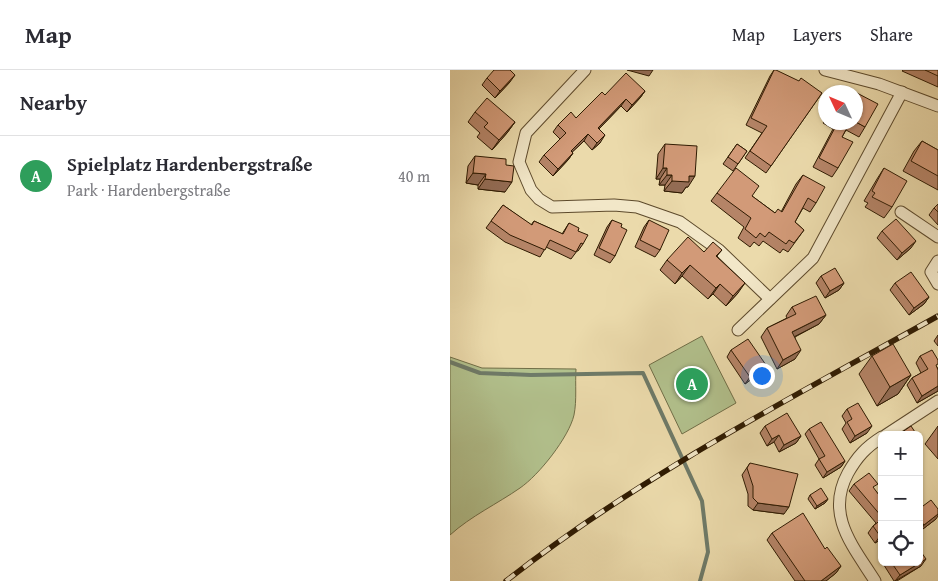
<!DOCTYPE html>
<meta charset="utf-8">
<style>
body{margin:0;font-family:"Gentium Book Plus",serif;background:#f2f2f3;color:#2b2b33}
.controls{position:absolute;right:15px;bottom:15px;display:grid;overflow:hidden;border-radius:8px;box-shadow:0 1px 4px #0004}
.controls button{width:45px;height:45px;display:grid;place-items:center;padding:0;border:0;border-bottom:1px solid #e1e1e2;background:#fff;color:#2b2b33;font:25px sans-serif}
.compass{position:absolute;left:368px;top:15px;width:45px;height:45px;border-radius:50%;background:#fff;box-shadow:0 1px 4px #0004;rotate:314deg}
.you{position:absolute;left:311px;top:305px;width:18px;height:18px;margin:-12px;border:4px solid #fff;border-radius:50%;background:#1a73e8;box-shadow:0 0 0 8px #1a73e833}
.badge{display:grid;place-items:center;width:32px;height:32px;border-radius:50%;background:#8f2418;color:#fff;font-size:16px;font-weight:700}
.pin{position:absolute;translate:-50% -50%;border:2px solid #fff;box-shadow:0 1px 5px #0006}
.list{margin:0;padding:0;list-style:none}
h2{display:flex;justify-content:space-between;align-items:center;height:65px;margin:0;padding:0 20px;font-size:21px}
h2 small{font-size:16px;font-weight:400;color:#7c7c81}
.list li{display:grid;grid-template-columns:32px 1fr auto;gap:15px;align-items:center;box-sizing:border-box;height:80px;padding:0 20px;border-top:1px solid #e1e1e2}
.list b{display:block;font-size:19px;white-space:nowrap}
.list p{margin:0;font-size:16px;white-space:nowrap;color:#7c7c81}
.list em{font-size:16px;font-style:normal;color:#7c7c81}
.icon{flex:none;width:28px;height:28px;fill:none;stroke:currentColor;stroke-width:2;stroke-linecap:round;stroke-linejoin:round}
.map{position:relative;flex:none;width:488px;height:511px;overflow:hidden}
header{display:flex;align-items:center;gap:30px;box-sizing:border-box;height:70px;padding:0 25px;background:#fff;border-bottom:1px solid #e1e1e2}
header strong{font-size:24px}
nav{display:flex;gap:28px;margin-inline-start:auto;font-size:18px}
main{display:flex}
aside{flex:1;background:#fff}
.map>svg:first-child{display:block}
</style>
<header>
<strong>Map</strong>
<nav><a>Map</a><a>Layers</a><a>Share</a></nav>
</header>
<main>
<aside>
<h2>Nearby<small></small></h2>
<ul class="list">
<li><span class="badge" style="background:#2e9e5b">A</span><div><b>Spielplatz Hardenbergstraße</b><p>Park · Hardenbergstraße</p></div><em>40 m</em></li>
</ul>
</aside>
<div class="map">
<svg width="488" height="511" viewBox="0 0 488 511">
<rect width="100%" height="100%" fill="#ebdaab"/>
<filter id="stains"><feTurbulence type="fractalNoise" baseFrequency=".004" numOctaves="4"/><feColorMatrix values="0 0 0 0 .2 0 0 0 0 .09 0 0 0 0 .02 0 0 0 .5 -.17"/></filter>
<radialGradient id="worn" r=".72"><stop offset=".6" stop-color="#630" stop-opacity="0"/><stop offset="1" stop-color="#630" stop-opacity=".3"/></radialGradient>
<g fill="#b2c18d" stroke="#706e47">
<polygon points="252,266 286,333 232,364 199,295"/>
<path d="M0,287l32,11 94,1c-1,15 1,31 -2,46 -5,22 -35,60 -54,73 -23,16 -49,28 -70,47z"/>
</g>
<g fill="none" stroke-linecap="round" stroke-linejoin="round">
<polyline stroke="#6e7a68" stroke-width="4" points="0,292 30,303 81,305 193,303 252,431 258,482 250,511"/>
<g stroke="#5d4a2c" stroke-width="13">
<g id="minor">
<polyline points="135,0 76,63 69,92 81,120 89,129 102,137 164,135 187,137 230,152 269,180 320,229"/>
<polyline points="375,0 429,14 488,36"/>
<polyline points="451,142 488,167"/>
<polyline points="488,191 481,202 488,214"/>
<polyline points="288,260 363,188 452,22"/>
<polyline points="436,365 488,331"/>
<path d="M425,511c-22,-35 -50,-66 -27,-108 9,-16 18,-26 34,-36"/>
</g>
</g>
<use href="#minor" stroke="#f2e7c8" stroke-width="11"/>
<g stroke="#2e1a01" stroke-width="5.5">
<path id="rail" d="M56,511c134,-105 285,-183 432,-265"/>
</g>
<use href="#rail" stroke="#f2e7c8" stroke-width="4" stroke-dasharray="11" stroke-linecap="butt"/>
</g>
<g fill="#b58467" stroke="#2e1a01">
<polygon points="324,0 372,23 316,103 295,88 312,63 296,55 320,6"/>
<polygon points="453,0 488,0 488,17 452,1"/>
<polygon points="37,8 60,12 45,28 32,15"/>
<polygon points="195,21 190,28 177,42 171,36 149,59 150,73 142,80 134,71 122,82 123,83 118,90 103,106 89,92 94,85 110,69 103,62 108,55 126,48 155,25"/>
<polygon points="25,42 65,52 57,63 42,80 27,67 30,63 18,52"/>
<polygon points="376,49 376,52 406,52 415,57 409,67 396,60 392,67 388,98 382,107 363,97 383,59 373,53"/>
<polygon points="472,71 488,80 488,120 453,101 464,81"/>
<polygon points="215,74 238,117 236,117 232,123 214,121 215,115 209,115 210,109 206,109 208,84"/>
<polygon points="287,74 297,81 283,101 273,94"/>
<polygon points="25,86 55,122 28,119 28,115 16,113 18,96"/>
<polygon points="434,98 442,137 434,148 415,137 418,133 414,131 427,109"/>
<polygon points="353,105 366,133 360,142 353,138 345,152 354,160 338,182 333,179 330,183 313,171 309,176 304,172 300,177 288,168 294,157 261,131 267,123 302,126 325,143 331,142 346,114"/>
<polygon points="488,134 488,155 479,145 484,138"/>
<polygon points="53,135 81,155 84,151 112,164 119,153 128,161 133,174 128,181 127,181 121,189 96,177 90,187 55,172 36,158"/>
<polygon points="162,150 171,157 165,186 160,193 144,185 157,157"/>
<polygon points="199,150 210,180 205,187 185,177 194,157"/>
<polygon points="432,161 461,178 447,190 427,168"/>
<polygon points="272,180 267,186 288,223 276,236 263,224 258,229 232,206 225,214 210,200 217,190 254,182"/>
<polygon points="371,206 394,213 389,220 375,228 366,213"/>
<polygon points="445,213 479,227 474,234 459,245 440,220"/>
<polygon points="342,237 376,245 369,254 345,267 345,289 327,299 311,267 317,258 337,248 336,246"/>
<polygon points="488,265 488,276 484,271"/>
<polygon points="281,280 311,302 295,314 277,287"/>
<polygon points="422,286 461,305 448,324 427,336 409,304"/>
<polygon points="470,286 487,297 488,300 488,321 467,333 457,315 462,308 471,303 466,293"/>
<polygon points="397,339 417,363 400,373 392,359 396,353 392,346"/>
<polygon points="315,356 351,366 346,373 329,382 324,372 317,376 310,363"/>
<polygon points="488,356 488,389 475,374"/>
<polygon points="359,359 395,391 391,397 373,408 365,395 369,389 355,364"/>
<polygon points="300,393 334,444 303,440 298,436 298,424 292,405"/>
<polygon points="404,414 424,419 432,429 432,469 425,473 418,463 423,456 426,453 399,421"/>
<polygon points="360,425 378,429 375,433 365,439 358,429"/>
<polygon points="469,439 486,449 469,462"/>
<polygon points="322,463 375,479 391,496 386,503 376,511 345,511 317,470"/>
<polygon points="432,492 469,492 471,496 447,511 444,511"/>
</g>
<g fill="#936c54" stroke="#2e1a01">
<polygon points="177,0 203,0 199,6"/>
<polygon points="65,5 60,12 45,28 50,21"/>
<polygon points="195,21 190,28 177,42 182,35"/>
<polygon points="176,29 171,36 143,65 148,58"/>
<polygon points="65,52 57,63 42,80 49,70"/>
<polygon points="138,64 134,71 116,88 121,81"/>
<polygon points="155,65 150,73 142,80 147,73"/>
<polygon points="123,83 118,90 103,106 108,99"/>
<polygon points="213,98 217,98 210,109 206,109"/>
<polygon points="23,103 36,104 28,115 16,113"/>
<polygon points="217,105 222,105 215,115 209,115"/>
<polygon points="239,106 245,106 238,117 236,117 232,123 214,121 222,111"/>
<polygon points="35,109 62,112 55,122 28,119"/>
<polygon points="466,171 461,178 447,190 452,183"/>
<polygon points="240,195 232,206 225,214 232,203"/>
<polygon points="295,213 288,223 276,236 283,226"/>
<polygon points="394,213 389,220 375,228 380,221"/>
<polygon points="270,214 263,224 258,229 266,218"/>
<polygon points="479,227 474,234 459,245 464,238"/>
<polygon points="376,245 369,254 336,271 342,262"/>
<polygon points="351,280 345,289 327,299 333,290"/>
<polygon points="316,295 311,302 295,314 300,307"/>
<polygon points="461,305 448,324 427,336 440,317"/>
<polygon points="488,316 488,321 467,333 472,326"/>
<polygon points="422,356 417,363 400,373 405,366"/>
<polygon points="329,365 324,372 317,376 322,369"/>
<polygon points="351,366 346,373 329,382 334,375"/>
<polygon points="395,391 391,397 373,408 377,402"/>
<polygon points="378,429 375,433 365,439 367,436"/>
<polygon points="308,433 339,437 334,444 303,440"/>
<polygon points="488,444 488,446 486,449 469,462 474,455"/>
<polygon points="432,465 432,469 425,473 430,466"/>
<polygon points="476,489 471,496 445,511 450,505"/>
<polygon points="391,496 386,503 376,511 371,511"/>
</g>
<g fill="#d29a78" stroke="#2e1a01">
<polygon points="44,0 60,0 65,5 50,21 37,8"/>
<polygon points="324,0 326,0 349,11 351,8 372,23 321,96 300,81 317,56 301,48"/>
<polygon points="475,0 488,0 488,6"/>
<polygon points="176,3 195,21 182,35 176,29 148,58 155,65 147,73 138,64 121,81 123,83 108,99 94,85 116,63 108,55 121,42 126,48 152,22 155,25"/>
<polygon points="405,22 428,34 415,57 406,52"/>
<polygon points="37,28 65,52 49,70 34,57 38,53 25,42"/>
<polygon points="388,52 400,52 392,67 403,72 388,98 369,88"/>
<polygon points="472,71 488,80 488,106 461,91"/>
<polygon points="215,74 247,76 245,106 239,106 239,112 222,111 222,105 217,105 217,98 213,98"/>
<polygon points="287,74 297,81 288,94 278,87"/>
<polygon points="25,86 56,89 56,95 64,96 62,112 35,109 36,104 23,103"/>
<polygon points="286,98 309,116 302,126 325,143 328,139 332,142 353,105 375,117 366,133 358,128 345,152 354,160 344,173 339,170 336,174 319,162 315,167 310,163 306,168 295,159 301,148 267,123"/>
<polygon points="434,98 457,111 442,137 422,127 425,123 422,121"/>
<polygon points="488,134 488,142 484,138"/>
<polygon points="53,135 82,155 84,151 113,164 119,153 129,158 128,161 138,165 133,174 131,173 126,182 100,170 95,180 60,165 41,151"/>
<polygon points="446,149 466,171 452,183 432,161"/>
<polygon points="162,150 172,154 171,157 177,160 165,186 149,178"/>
<polygon points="199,150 219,160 210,180 190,170"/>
<polygon points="238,167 254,182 263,172 272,180 266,186 295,213 283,226 270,214 266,218 240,195 232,203 217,190"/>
<polygon points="385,198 394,213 380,221 371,206"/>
<polygon points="461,202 479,227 464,238 445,213"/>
<polygon points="366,226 376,245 342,262 351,280 333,290 317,258 346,244 342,237"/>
<polygon points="298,269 316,295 300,307 281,280"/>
<polygon points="443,274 461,305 440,317 422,286"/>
<polygon points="482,280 488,290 488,294 486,295 488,300 488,316 472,326 462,308 478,299 470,286"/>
<polygon points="408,333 422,356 405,366 397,352 402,349 397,339"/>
<polygon points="337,343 351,366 334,375 329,365 322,369 315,356"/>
<polygon points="371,352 395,391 377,402 369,389 375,386 359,359"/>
<polygon points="461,356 467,365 448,365"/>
<polygon points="300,393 348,404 339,437 308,433 303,428 303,416 297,398"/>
<polygon points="419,403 428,414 423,417 432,429 432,447 404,414"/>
<polygon points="371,418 378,429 367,436 360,425"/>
<polygon points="481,430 488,439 488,444 474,455 469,449 469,439"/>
<polygon points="353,443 375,479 377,477 391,496 371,511 355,511 322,463"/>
<polygon points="432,449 432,465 430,466 423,456"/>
<polygon points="469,479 476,489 450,505 441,492 469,492"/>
</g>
<rect width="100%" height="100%" filter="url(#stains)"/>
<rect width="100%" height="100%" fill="url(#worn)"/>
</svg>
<div class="controls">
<button>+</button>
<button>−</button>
<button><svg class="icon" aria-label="locate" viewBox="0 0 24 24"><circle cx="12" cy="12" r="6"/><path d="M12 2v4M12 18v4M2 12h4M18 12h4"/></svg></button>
</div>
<svg class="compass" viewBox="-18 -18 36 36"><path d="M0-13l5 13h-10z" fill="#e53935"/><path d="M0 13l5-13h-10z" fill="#7c7c81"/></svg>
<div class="you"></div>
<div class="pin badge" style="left:242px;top:314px;background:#2e9e5b">A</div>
</div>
</main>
